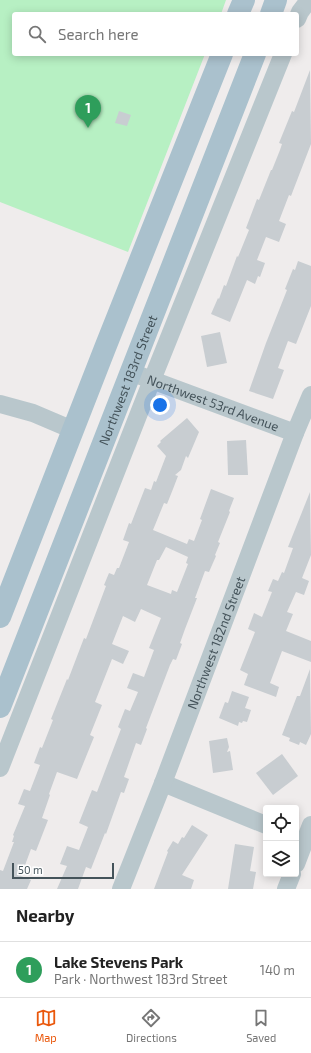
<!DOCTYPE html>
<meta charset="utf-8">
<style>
body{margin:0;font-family:"Exo 2",sans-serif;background:#f2f2f2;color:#222}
.controls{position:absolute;right:12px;bottom:12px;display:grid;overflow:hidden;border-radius:4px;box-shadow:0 2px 10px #0003}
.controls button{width:36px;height:36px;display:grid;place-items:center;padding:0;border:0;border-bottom:1px solid #e0e0e0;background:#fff;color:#222;font:20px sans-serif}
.scale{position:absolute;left:12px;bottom:10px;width:102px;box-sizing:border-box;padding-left:4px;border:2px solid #44535a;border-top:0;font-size:11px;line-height:14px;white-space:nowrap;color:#44535a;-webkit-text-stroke:3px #fff;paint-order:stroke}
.you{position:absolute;left:160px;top:405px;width:14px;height:14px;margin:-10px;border:3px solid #fff;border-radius:50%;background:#1a73e8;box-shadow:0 0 0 6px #1a73e833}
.badge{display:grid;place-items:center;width:26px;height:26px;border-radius:50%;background:#ea580c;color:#fff;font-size:13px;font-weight:700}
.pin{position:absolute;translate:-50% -33px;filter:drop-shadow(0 1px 2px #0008)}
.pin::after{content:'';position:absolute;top:21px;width:14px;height:12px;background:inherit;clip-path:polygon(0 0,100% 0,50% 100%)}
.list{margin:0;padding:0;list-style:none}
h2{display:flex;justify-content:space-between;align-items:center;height:52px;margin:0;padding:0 16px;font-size:17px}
h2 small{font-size:13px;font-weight:400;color:#767676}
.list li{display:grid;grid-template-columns:26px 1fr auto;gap:12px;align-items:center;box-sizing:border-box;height:56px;padding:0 16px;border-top:1px solid #e0e0e0}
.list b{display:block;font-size:15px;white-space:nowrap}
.list p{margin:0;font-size:13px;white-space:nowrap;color:#767676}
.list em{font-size:13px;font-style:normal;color:#767676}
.icon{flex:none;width:22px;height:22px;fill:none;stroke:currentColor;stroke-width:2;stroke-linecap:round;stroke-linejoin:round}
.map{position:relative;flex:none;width:311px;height:889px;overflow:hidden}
.search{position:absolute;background:#fff;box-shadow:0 2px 10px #0003;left:12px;right:12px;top:12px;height:44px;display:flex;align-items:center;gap:10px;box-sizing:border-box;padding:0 14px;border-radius:4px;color:#767676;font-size:15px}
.sheet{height:108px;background:#fff}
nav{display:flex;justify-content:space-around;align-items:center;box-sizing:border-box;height:56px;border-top:1px solid #e0e0e0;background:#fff;font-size:11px;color:#767676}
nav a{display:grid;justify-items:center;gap:2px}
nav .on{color:#ea580c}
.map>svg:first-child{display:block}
</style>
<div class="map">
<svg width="311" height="889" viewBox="0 0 311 889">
<rect width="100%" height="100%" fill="#efecec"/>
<polygon fill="#b7f0c3" points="0,0 226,0 221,14 14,14 14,54 205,54 128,252 0,202"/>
<g fill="#c8cdd1" fill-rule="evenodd">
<polygon points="310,70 311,144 291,196 289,195 279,221 286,224 279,242 266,237 257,260 265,263 260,277 258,276 255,284 247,280 230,322 211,314 218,298 219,299 224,285 226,286 237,256 238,257 249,230 246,228 257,199 259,200 271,170 272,170 280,150 282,144 279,143 292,111 294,112"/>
<polygon points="119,111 131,115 127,126 115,123"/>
<polygon points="298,261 311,266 311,306 296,344 288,341 278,368 284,370 273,399 249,391 266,343 287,290 285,289 293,269 295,270"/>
<polygon points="220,332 227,363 207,367 201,336"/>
<path d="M187,418l12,14 -11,26 -2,-2 -5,14 -6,5 3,1 -5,13 -6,15 -3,-1 -11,27 34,14 2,-5 5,2 8,-21 -2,-1 11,-30 23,9 -5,13 1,1 -12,30 2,1 -5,12 1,1 -7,16 -4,-1 -10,27h2l-12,31 -5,14 2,1 -6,16 -3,-1 -3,6 -24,63 1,1 -6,16 -5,-2 -12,34 5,2 -5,14 -3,-1 -15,42 -1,-1 -14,36 -5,-2 -8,22h-21l10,-23 -7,-2 7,-18 12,4 9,-23 -9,-4 13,-33 5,2 24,-63 -3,-2 7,-18 5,2 8,-19 -11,-4 6,-15 11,4 10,-27 -5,-2 12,-30 -20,-9 -6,13 -12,-6 -11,28 17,7 -6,13 -11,-5 -17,43 7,3 -12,30 4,2 -17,42 -20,-7 -8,22 1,1 -8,23 6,2 -12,31 -5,-2 -10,27 10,4 -4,9h-27v-19l3,1 11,-29h-2l2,-6 -1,-1 12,-29 -7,-2 6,-15 6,2 10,-26 -6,-2 6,-16 2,1 11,-28 -2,-1 16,-40 1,1 16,-42 2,1 20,-53 -2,-1 5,-12 5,2 3,-7h2l10,-26 -6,-2 6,-17 2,1 14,-36 6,2 3,-9 2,1 10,-26 -9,-10 4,-4 -1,-1zM166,547l22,10 -2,6 2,1 -11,28 -5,-2 -1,4 -24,-9 10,-25h2z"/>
<polygon points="246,440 248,475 228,475 227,441"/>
<polygon points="310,492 311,555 302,578 309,581 304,595 296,592 287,612 293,614 286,631 311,641 311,662 282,651 270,683 279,687 276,697 244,685 248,674 240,670 255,632 248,629 254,613 262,617 272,592 268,591 273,579 278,581 282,572 284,573 293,548 288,547"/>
<polygon points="310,669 311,734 306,745 300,742 299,745 289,741 290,738 282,735 297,696 300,696"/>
<polygon points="232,691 249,697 245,708 251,710 247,722 243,721 242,723 239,722 238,726 219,718 225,702 228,703"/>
<polygon points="227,738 229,747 227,752 230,751 233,770 213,773 209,741"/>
<polygon points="282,754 298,776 273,795 256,773"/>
<polygon points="192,825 208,835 182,875 194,880 191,889 154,889 168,852 167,851 173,841 178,844 182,837 184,838"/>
<polygon points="235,844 254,847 250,871 256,872 253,889 228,889"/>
</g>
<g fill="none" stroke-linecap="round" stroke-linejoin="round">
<g stroke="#b9c7cc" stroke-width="18">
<polyline points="297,19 300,12 309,0"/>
<path id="s1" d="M141,376l154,57"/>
<polyline points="0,404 33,413 73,430"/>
<polyline points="0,768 152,380 283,54"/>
<polyline points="163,783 266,825"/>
<polyline points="296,864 311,825"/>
<path id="s2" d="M121,889l42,-106 132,-350 16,-38"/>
<polyline points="286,889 292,874"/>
</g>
<g stroke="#aac1cd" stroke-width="22">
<polyline points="238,14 244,0"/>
<polyline points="271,14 276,0"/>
<polyline points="0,617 105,348 222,54"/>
<path id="s3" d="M0,707l255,-653"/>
</g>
</g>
<g text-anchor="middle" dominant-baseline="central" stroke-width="4" stroke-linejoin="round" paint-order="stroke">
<g font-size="13" fill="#44535a" stroke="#fff">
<text stroke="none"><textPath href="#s3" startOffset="351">Northwest 183rd Street</textPath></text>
<text stroke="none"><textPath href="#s1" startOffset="77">Northwest 53rd Avenue</textPath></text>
<text stroke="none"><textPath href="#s2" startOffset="264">Northwest 182nd Street</textPath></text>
</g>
</g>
</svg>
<div class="controls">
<button><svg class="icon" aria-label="locate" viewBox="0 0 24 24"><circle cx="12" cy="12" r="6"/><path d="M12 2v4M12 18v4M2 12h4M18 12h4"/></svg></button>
<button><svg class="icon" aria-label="layers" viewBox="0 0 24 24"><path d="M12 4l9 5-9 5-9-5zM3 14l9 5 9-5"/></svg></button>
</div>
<div class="scale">50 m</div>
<div class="you"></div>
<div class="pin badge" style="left:88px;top:128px;background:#2e9e5b">1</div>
<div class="search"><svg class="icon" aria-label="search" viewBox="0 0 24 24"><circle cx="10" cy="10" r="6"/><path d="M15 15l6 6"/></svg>Search here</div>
</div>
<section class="sheet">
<h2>Nearby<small></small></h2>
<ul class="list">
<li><span class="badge" style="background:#2e9e5b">1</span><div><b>Lake Stevens Park</b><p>Park · Northwest 183rd Street</p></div><em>140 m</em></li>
</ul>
</section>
<nav>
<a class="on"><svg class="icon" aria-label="map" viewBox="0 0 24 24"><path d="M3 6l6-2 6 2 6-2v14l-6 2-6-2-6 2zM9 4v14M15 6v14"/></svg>Map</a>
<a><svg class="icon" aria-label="directions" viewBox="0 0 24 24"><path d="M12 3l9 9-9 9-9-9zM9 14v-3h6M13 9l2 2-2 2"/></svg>Directions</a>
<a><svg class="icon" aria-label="saved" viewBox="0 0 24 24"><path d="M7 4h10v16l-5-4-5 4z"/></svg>Saved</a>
</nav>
